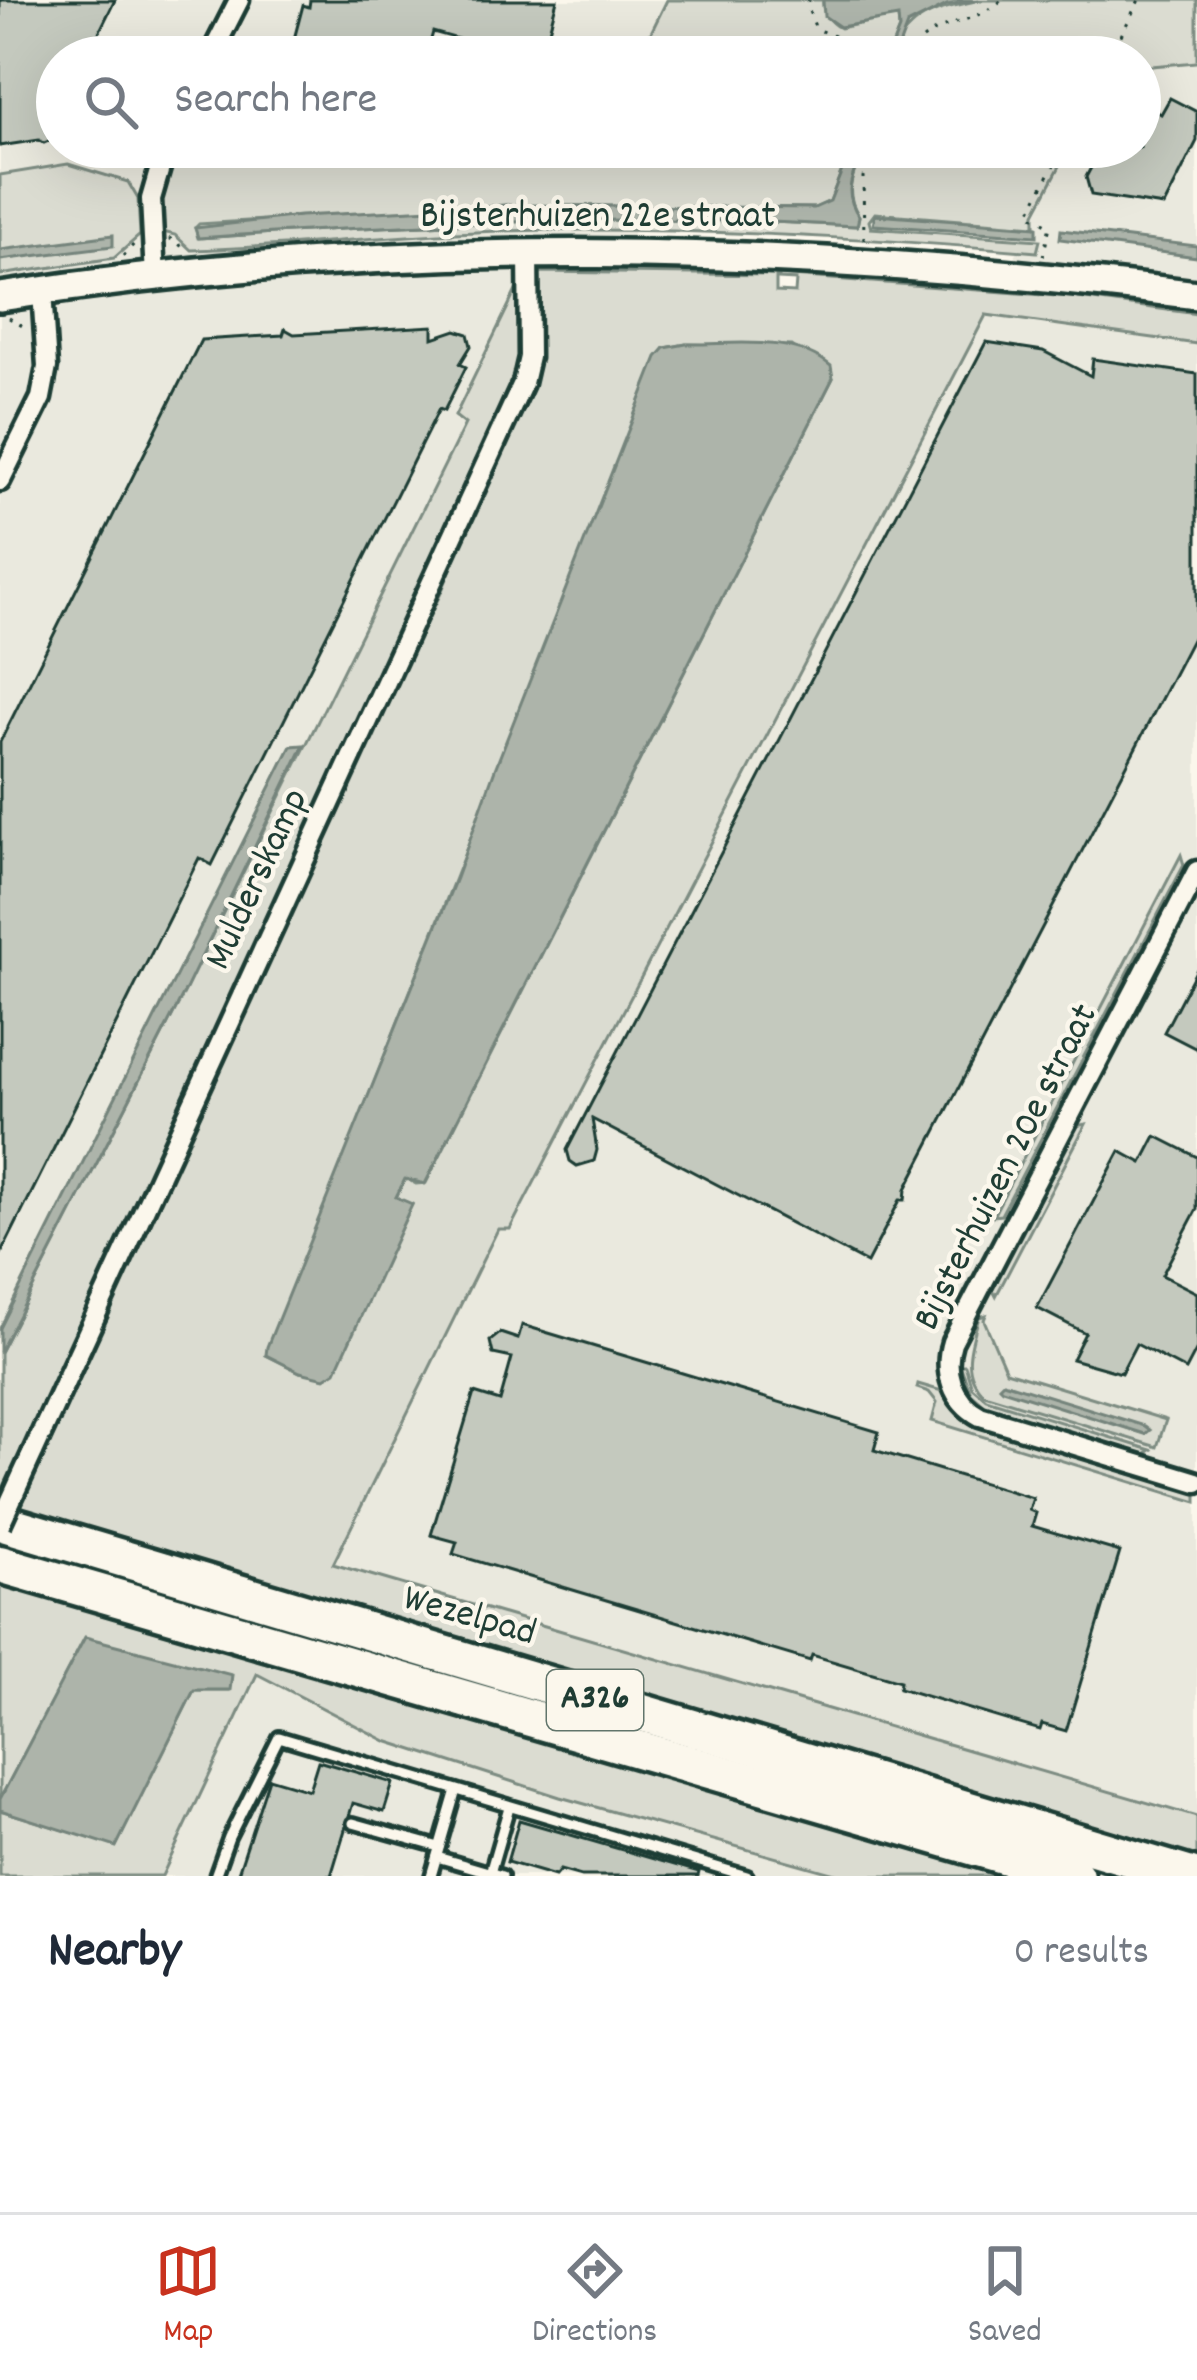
<!DOCTYPE html>
<style>
body{margin:0;font-family:Dekko,sans-serif;background:#f6f6f7;color:#1f2937}
.list{margin:0;padding:0;list-style:none}
h2{display:flex;justify-content:space-between;align-items:center;height:156px;margin:0;padding:0 48px;font-size:51px}
h2 small{font-size:39px;font-weight:400;color:#747a83}
.icon{flex:none;width:66px;height:66px;fill:none;stroke:currentColor;stroke-width:2;stroke-linecap:round;stroke-linejoin:round}
.map{position:relative;flex:none;width:1197px;height:1876px;overflow:hidden}
.search{position:absolute;background:#fff;box-shadow:0 12px 48px #0002;left:36px;right:36px;top:36px;height:132px;display:flex;align-items:center;gap:30px;box-sizing:border-box;padding:0 42px;border-radius:66px;color:#747a83;font-size:45px}
.sheet{height:336px;background:#fff}
nav{display:flex;justify-content:space-around;align-items:center;box-sizing:border-box;height:168px;border-top:3px solid #e0e1e3;background:#fff;font-size:33px;color:#747a83}
nav a{display:grid;justify-items:center;gap:6px}
nav .on{color:#c8321e}
.map>svg:first-child{display:block}
</style>
<div class="map">
<svg width="1197" height="1876" viewBox="0 0 1197 1876">
<rect width="100%" height="100%" fill="#fbf7ec"/>
<filter id="ink" filterUnits="userSpaceOnUse"><feTurbulence type="fractalNoise" baseFrequency=".00833" numOctaves="2"/><feDisplacementMap in="SourceGraphic" scale="24" xChannelSelector="R" yChannelSelector="G"/><feConvolveMatrix kernelMatrix="1 2 1 2 8 2 1 2 1" color-interpolation-filters="sRGB"/></filter>
<g filter="url(#ink)">
<g fill="#eae9de">
<polygon points="0,0 1096,0 1068,57 57,57 57,147 1022,147 653,189 74,1479 0,1455"/>
<polygon points="1197,45 1197,1836 332,1565 498,1229 986,314 1070,147 1140,147 1140,57"/>
<polygon points="7,1596 900,1876 0,1876 0,1612"/>
</g>
<g fill="#dbdcd1" stroke="#7d8c82" stroke-width="3" fill-rule="evenodd">
<path d="M667,0h156c-2,12 7,23 17,28l58,-12 1,13 -10,25c26,-42 45,-43 90,-54h218v62l-57,5v-10h-501z"/>
<path d="M181,147h670l-21,54 -15,7 -308,-3 -308,19 -4,4 4,10c219,-15 438,-25 658,-12l2,-10c-17,-26 -5,-42 5,-69h206l-35,66v13l-160,-13 -6,8 2,7 169,12 -3,12c-180,-15 -357,-25 -537,-21 -103,3 -206,16 -309,19l-16,-15 -12,-3c-4,-29 -2,-58 12,-84z"/>
<polygon points="68,164 128,182 138,199 140,235 114,258 0,275 0,175"/>
<path d="M536,272l240,3v17l19,1 1,-13 -17,-1v-4l292,22 126,17v30l-211,-29 -476,914h-12l-165,335 864,253v41l-1178,-346 322,-716 100,-203 87,-209zM686,344l105,2 42,32 -407,805 -10,1 -11,-6 -9,20 16,7 -23,47 -89,120 -34,-17c134,-335 264,-672 399,-1007z"/>
<polygon points="523,276 523,366 0,1504 0,1352 162,1036 465,424 455,416"/>
<polygon points="1181,855 1184,865 1001,1215 993,1216"/>
<polygon points="1086,1124 996,1296 991,1287 1075,1126"/>
<path d="M986,1315l-2,5 22,51 160,49 -9,27 -173,-53c-24,-23 -13,-49 -5,-77z"/>
<polygon points="960,1365 965,1365 972,1387 986,1399 1151,1450 1143,1455 987,1407 971,1393"/>
<polygon points="918,1384 942,1391 956,1411 979,1425 1197,1492 1197,1502 932,1421 937,1402 929,1392 917,1388"/>
<polygon points="0,1581 1007,1876 842,1876 560,1797 386,1741 257,1674 162,1876 0,1876 0,1810 116,1846 194,1690 229,1690 85,1638 0,1799"/>
</g>
<g fill="#adb4aa" stroke="#74847b" stroke-width="3">
<polygon points="823,0 979,0 947,5 907,25 895,57 889,55 899,29 898,17 840,27 824,16"/>
<path d="M851,147h13c-10,26 -23,44 -5,69l-2,10c-220,-13 -439,-3 -659,12l-3,-10 105,-12 207,-11 307,3 16,-7z"/>
<polygon points="875,215 1037,227 1037,236 873,225"/>
<polygon points="1061,230 1197,246 1197,257 1060,239"/>
<polygon points="113,235 113,246 0,260 0,250"/>
<path d="M686,344c47,1 107,-10 145,22l2,12 -408,806 -20,-5 -9,18 16,7 -76,167 -11,7 -25,-6 -34,-17 1,-8 189,-469 39,-109 162,-412 8,-9z"/>
<polygon points="304,745 187,987 0,1352 0,1328 291,746"/>
<polygon points="1003,1382 1145,1426 1150,1430 1145,1434 1002,1389 999,1386"/>
<polygon points="85,1637 232,1675 230,1690 194,1690 116,1847 0,1810 0,1799"/>
</g>
<g fill="#c4c9be" stroke="#1f3d34" stroke-width="3">
<polygon points="0,0 115,0 87,57 57,57 57,137 44,143 39,140 0,146"/>
<polygon points="310,0 557,0 542,57 523,57 433,32 426,57 342,57 293,43 303,5 309,7"/>
<polygon points="1170,98 1197,112 1197,141 1164,206 1091,195 1086,177 1102,147 1140,147 1140,103 1161,114"/>
<polygon points="433,326 433,338 456,330 468,334 471,346 460,364 466,367 444,411 439,409 212,865 199,858 0,1256 0,742 201,340 283,335 285,329 294,334"/>
<polygon points="986,342 1043,351 1091,376 1093,359 1197,374 1197,630 906,1189 905,1200 900,1200 867,1263 592,1119 597,1150 594,1161 577,1166 570,1161 567,1150"/>
<polygon points="1197,969 1197,1049 1164,1032"/>
<polygon points="1156,1136 1197,1157 1197,1209 1162,1275 1197,1293 1197,1349 1186,1370 1136,1344 1121,1373 1072,1359 1085,1333 1037,1308 1120,1151 1142,1163"/>
<polygon points="522,1325 879,1432 874,1450 1033,1498 1029,1510 1036,1513 1032,1526 1120,1552 1066,1731 1042,1724 1040,1730 899,1688 900,1681 812,1655 810,1661 453,1554 457,1542 431,1535 474,1393 500,1401 512,1358 493,1354 490,1341 500,1333 518,1339"/>
<polygon points="318,1761 393,1783 384,1812 353,1803 331,1876 237,1876 269,1778 309,1790"/>
<polygon points="519,1820 699,1872 698,1876 581,1876 560,1870 555,1876 507,1862"/>
</g>
<g fill="none" stroke-linecap="round" stroke-linejoin="round">
<g stroke="#1f3d34" stroke-width="18">
<g id="service">
<polyline points="353,1823 439,1847"/>
<polyline points="437,1857 502,1876"/>
<polyline points="490,1873 509,1807"/>
<polyline points="215,1876 229,1837 279,1737 747,1876"/>
<polyline points="431,1876 456,1790"/>
</g>
</g>
<g stroke="#1f3d34" stroke-width="27">
<g id="minor">
<polyline points="210,57 239,0"/>
<polyline points="155,277 151,199 166,147"/>
<polyline points="0,481 41,398 47,367 42,291"/>
<path d="M1197,871l-245,471c-9,29 0,59 28,74l217,66"/>
<polyline points="33,1452 523,383 529,357 528,252"/>
</g>
</g>
<g stroke="#1f3d34" stroke-width="36">
<path id="secondary" d="M0,297c401,-63 795,-52 1197,-2"/>
</g>
<g stroke="#1f3d34" stroke-width="45">
<g id="motorway">
<polyline points="0,1522 1191,1876"/>
<polyline points="0,1564 1075,1876"/>
</g>
</g>
<g stroke="#1f3d34" stroke-width="3" stroke-dasharray="3 9" stroke-linecap="butt">
<polyline points="809,0 807,6 816,29 887,57"/>
<path d="M907,57c26,-40 63,-29 95,-57"/>
<polyline points="1110,57 1139,0"/>
<polyline points="169,238 186,249"/>
<polyline points="864,239 863,177 874,147"/>
<polyline points="123,256 137,241"/>
<polyline points="1043,256 1050,226 1029,214 1063,147"/>
<polyline points="9,318 26,328"/>
</g>
<use href="#service" stroke="#fbf7ec" stroke-width="9"/>
<use href="#minor" stroke="#fbf7ec" stroke-width="18"/>
<use href="#secondary" stroke="#fbf7ec" stroke-width="27"/>
<use href="#motorway" stroke="#fbf7ec" stroke-width="36"/>
<g stroke="#1f3d34" stroke-width="27" stroke-linecap="butt">
<polyline id="minor-bridge" points="0,1524 33,1452"/>
</g>
<use href="#minor-bridge" stroke="#fbf7ec" stroke-width="18"/>
</g>
</g>
<g text-anchor="middle" dominant-baseline="central" stroke-width="9" stroke-linejoin="round" paint-order="stroke">
<rect fill="#fbf7ec" stroke="#61756b" stroke-width="3" x="547" y="1670" width="96" height="60" rx="9"/>
<g font-size="36" font-weight="bold" fill="#1f3d34">
<text x="595" y="1700">A326</text>
</g>
<g font-size="39" fill="#1f3d34" stroke="#fbf7ec">
<text x="598" y="218">Bijsterhuizen 22e straat</text>
<text transform="translate(259 880) rotate(-65)">Mulderskamp</text>
<text transform="translate(1008 1168) rotate(-63)">Bijsterhuizen 20e straat</text>
<text transform="translate(469 1618) rotate(16)">Wezelpad</text>
</g>
</g>
</svg>
<div class="search"><svg class="icon" aria-label="search" viewBox="0 0 24 24"><circle cx="10" cy="10" r="6"/><path d="M15 15l6 6"/></svg>Search here</div>
</div>
<section class="sheet">
<h2>Nearby<small>0 results</small></h2>
<ul class="list">
</ul>
</section>
<nav>
<a class="on"><svg class="icon" aria-label="map" viewBox="0 0 24 24"><path d="M3 6l6-2 6 2 6-2v14l-6 2-6-2-6 2zM9 4v14M15 6v14"/></svg>Map</a>
<a><svg class="icon" aria-label="directions" viewBox="0 0 24 24"><path d="M12 3l9 9-9 9-9-9zM9 14v-3h6M13 9l2 2-2 2"/></svg>Directions</a>
<a><svg class="icon" aria-label="saved" viewBox="0 0 24 24"><path d="M7 4h10v16l-5-4-5 4z"/></svg>Saved</a>
</nav>
